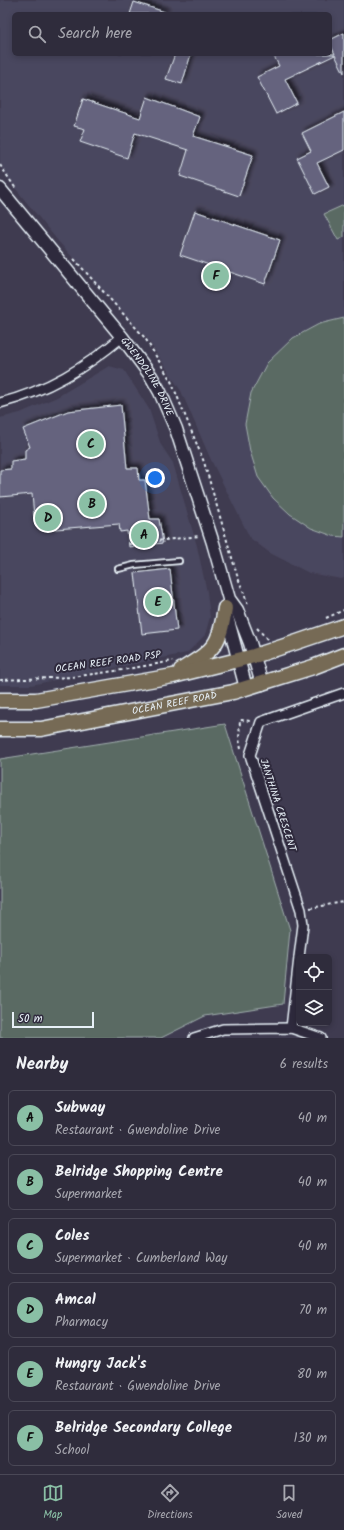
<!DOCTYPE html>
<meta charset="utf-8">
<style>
body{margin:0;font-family:Kalam,sans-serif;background:#3b3847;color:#f1f3f6}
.controls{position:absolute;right:12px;bottom:12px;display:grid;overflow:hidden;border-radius:6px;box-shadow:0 2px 6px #0003}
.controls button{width:36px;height:36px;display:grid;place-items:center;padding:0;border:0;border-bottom:1px solid #4a4856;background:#2f2c3c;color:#f1f3f6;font:20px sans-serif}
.scale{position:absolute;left:12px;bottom:10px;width:82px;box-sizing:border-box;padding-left:4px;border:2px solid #e8f1f8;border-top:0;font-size:11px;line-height:14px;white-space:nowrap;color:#e8f1f8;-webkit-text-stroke:3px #2f2a3d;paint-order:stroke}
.you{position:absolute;left:155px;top:478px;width:14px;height:14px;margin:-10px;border:3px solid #fff;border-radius:50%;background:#1a73e8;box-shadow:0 0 0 6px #1a73e833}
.badge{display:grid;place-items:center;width:26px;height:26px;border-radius:50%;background:#8abfa5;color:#111;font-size:13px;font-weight:700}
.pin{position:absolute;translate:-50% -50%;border:2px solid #fff;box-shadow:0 1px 4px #0006}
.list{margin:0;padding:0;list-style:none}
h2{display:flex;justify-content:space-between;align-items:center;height:52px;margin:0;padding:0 16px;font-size:17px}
h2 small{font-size:13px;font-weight:400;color:#a7a7af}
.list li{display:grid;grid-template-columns:26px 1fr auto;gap:12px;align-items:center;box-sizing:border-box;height:56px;margin:0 8px 8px;padding:0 8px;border:1px solid #4a4856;border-radius:6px}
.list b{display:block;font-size:15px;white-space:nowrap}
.list p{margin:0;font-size:13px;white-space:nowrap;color:#a7a7af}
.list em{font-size:13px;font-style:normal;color:#a7a7af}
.icon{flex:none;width:22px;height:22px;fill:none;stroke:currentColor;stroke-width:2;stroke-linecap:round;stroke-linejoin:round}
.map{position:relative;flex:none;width:344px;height:1038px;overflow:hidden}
.search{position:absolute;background:#2f2c3c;box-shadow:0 2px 6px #0003;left:12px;right:12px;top:12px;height:44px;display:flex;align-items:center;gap:10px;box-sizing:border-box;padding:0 14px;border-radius:6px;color:#a7a7af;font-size:15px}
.sheet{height:436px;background:#2f2c3c}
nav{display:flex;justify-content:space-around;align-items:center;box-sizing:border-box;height:56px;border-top:1px solid #4a4856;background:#2f2c3c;font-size:11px;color:#a7a7af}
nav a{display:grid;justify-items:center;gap:2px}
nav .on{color:#8abfa5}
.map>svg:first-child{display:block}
</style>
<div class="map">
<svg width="344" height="1038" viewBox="0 0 344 1038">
<defs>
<filter id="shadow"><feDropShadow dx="3.5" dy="-3.5" stdDeviation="2" flood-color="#0009"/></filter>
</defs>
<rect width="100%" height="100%" fill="#3f3b50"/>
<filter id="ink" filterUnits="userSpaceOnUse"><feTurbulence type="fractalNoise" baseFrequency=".025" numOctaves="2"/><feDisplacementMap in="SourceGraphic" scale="8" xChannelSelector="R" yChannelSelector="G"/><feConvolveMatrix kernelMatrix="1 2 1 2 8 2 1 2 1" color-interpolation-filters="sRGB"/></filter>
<g filter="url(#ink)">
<g fill="#4a475e" fill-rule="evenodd">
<path d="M0,0h344v578l-3,1 -32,-6 -39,-20 -20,-15 -39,-78 -30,-69 -35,-54 -27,-27 -61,-69 -47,-58 -11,-17zM14,14h316v40h-316z"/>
<polygon points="109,366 124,370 149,409 161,445 173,463 197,546 207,592 210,617 205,635 187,653 31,685 0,685 0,418 20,413 57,397"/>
</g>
<g fill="#5a6b63" stroke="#a1aeae">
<polygon points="344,205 344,237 338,240 324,214"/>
<polygon points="344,318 344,537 333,536 311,528 290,514 273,498 258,477 250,451 245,424 251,393 267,363 293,338 319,324"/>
<polygon points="225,724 290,930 283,1004 205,1016 161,1038 0,1038 0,759"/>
</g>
<g fill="#65647e" stroke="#e8f1f8" filter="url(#shadow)">
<polygon points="134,2 165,12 165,14 130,14"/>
<polygon points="344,33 344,73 335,55 285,79 297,103 276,114 257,77 279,66 273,54 335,54 330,44 330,40"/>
<polygon points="175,54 191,54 182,84 166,79"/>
<polygon points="147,97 200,117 193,136 253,155 239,196 180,176 188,150 135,133 127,158 80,142 85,129 74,126 83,99 140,118"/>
<polygon points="344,112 344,150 317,163 329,187 315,194 297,158 311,151 302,133"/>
<polygon points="195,211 280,240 265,284 180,255"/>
<polygon points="121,405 127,468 138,468 139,480 145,480 150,519 159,519 163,543 129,547 127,531 120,532 119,524 43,530 41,516 34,516 32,494 0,497 0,470 11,469 11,461 25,459 25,450 30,447 23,429 68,411"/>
<polygon points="170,569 177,630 142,634 135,573"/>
</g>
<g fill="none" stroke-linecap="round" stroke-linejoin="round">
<g stroke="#e8f1f8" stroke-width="8">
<polyline id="lane" points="118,569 134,565 179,561"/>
</g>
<g stroke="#e8f1f8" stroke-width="12">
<g id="street">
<path d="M0,403c47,-12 85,-35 122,-66"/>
<polyline points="299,957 303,925 301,910 250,755 261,722 344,693"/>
<polyline points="291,1028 299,958"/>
<polyline points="194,1038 223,1029 291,1028 321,1038"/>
</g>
</g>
<g stroke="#e8f1f8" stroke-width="15">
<g id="secondary">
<path id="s1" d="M0,189l122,148 29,39 9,16 16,37 37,114 16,56 8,11 13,33 12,41"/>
<polyline points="225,609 246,688"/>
</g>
</g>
<g stroke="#e8f1f8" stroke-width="17">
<g id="primary">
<path d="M181,670c33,-21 38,-22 44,-62"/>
<polyline points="0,700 36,700 173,676 254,656 297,642 344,626"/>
<path id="s2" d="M0,729h41l192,-37 80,-25 31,-12"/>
</g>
</g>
<g stroke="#e8f1f8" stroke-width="2" stroke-dasharray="3 3" stroke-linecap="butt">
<polyline points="0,165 16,189"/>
<polyline points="74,259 145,338 171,381 204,462 237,575 249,607"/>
<polyline points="129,544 200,536"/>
<polyline points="326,618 344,610"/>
<polyline points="257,628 267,639"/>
<polyline points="0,680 72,677 122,670 173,661"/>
<polyline points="241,749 239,739 240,720 251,721"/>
<polyline points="310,908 344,902"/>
</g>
<use href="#lane" stroke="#2f2a3d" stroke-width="4.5"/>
<use href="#street" stroke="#2f2a3d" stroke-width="9"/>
<use href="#secondary" stroke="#2f2a3d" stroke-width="12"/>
<use href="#primary" stroke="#766a54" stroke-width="14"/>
</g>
</g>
<g text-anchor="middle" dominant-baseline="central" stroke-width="4" stroke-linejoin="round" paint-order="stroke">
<g font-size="10" fill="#e8f1f8" stroke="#2f2a3d">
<text stroke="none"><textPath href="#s1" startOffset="239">GWENDOLINE DRIVE</textPath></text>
<text transform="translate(108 662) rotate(-8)">OCEAN REEF ROAD PSP</text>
<text stroke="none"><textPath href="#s2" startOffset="177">OCEAN REEF ROAD</textPath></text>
<text transform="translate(278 805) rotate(72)">JANTHINA CRESCENT</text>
</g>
</g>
</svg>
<div class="controls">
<button><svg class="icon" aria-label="locate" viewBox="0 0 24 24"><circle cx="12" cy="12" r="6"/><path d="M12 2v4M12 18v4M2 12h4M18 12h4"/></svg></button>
<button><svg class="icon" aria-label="layers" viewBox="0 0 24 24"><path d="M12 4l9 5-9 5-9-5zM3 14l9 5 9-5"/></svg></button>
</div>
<div class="scale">50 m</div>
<div class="you"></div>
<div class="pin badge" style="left:144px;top:535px">A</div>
<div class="pin badge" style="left:92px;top:504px">B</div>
<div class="pin badge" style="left:91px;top:444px">C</div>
<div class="pin badge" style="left:48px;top:518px">D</div>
<div class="pin badge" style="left:158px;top:602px">E</div>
<div class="pin badge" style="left:216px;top:276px">F</div>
<div class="search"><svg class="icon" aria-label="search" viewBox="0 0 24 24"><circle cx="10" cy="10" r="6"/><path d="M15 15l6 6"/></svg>Search here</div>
</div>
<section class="sheet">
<h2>Nearby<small>6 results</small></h2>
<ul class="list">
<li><span class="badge">A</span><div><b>Subway</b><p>Restaurant · Gwendoline Drive</p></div><em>40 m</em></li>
<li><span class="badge">B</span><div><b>Belridge Shopping Centre</b><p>Supermarket</p></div><em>40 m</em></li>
<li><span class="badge">C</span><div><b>Coles</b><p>Supermarket · Cumberland Way</p></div><em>40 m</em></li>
<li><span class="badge">D</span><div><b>Amcal</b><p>Pharmacy</p></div><em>70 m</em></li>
<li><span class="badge">E</span><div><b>Hungry Jack's</b><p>Restaurant · Gwendoline Drive</p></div><em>80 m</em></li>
<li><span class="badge">F</span><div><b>Belridge Secondary College</b><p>School</p></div><em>130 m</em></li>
</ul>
</section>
<nav>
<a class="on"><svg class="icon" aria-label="map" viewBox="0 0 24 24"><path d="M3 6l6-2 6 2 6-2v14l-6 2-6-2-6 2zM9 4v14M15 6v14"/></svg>Map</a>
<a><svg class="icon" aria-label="directions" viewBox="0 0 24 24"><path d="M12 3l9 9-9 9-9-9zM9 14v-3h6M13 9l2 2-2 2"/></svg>Directions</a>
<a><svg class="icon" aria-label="saved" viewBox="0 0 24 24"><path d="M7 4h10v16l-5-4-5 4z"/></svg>Saved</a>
</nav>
